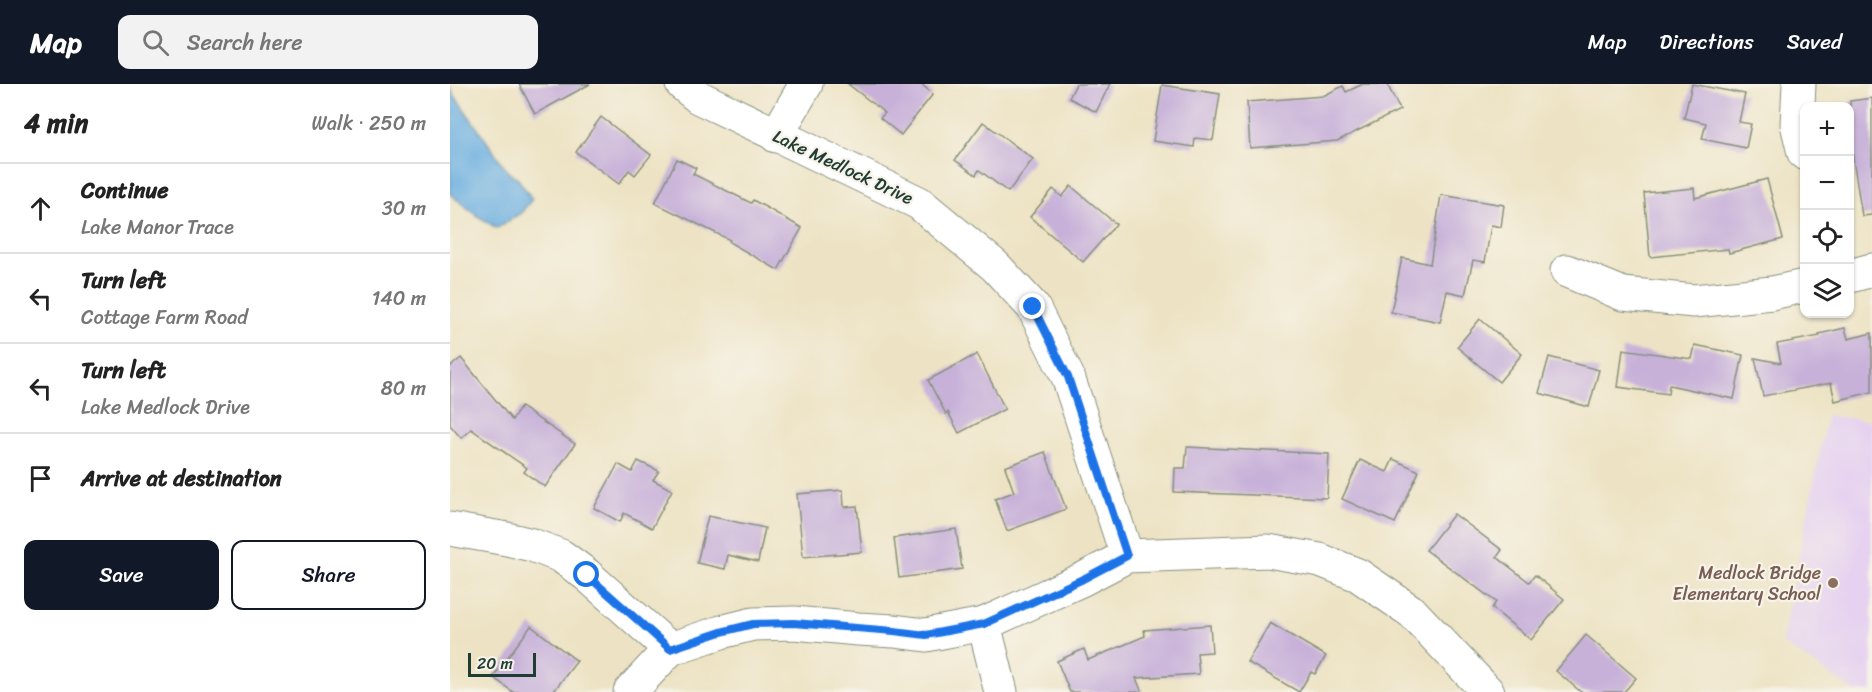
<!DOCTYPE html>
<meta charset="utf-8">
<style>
body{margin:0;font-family:Sriracha,sans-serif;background:#f2f2f2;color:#222}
.controls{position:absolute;right:18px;top:18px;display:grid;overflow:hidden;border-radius:12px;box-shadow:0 2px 4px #0004}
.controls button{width:54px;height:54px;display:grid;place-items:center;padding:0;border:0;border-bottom:2px solid #e0e0e0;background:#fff;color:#222;font:30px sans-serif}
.scale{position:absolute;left:18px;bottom:15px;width:68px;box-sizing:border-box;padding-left:6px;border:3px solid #1f3d34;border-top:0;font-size:16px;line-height:21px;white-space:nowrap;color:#1f3d34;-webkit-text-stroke:4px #f7f3e8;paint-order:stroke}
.stop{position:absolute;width:18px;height:18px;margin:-14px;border:4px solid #1a73e8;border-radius:50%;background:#fff}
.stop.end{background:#1a73e8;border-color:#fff;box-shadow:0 2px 6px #0008}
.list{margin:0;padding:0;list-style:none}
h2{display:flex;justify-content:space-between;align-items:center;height:78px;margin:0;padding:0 24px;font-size:26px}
h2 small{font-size:20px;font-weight:400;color:#767676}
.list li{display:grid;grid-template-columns:39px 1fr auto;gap:18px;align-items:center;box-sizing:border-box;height:90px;padding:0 24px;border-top:2px solid #e0e0e0}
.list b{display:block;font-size:22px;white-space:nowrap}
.list p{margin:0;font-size:20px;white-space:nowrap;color:#767676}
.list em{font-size:20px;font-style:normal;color:#767676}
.actions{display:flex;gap:12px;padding:18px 24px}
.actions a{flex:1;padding:14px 0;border:2px solid #111827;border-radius:12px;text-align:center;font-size:21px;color:#111827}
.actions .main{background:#111827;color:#fff}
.icon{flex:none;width:33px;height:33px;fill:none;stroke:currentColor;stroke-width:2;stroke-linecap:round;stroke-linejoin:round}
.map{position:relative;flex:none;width:1422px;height:608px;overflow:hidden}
header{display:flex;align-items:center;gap:36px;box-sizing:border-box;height:84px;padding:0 30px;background:#111827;color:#fff}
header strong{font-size:28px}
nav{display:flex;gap:33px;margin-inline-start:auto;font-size:21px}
.search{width:420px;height:54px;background:#f2f2f2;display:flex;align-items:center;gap:15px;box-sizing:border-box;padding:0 21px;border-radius:12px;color:#767676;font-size:22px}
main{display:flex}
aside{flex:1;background:#fff}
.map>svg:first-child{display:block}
</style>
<header>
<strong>Map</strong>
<div class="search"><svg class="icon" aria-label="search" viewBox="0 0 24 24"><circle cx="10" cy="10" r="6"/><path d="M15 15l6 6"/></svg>Search here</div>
<nav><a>Map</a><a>Directions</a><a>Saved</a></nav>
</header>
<main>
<aside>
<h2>4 min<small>Walk · 250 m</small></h2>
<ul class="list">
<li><svg class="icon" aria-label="ahead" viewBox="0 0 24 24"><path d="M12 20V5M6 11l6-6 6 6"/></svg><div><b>Continue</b><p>Lake Manor Trace</p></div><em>30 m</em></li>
<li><svg class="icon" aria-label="left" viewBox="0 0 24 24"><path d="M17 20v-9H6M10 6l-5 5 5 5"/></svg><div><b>Turn left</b><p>Cottage Farm Road</p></div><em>140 m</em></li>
<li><svg class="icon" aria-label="left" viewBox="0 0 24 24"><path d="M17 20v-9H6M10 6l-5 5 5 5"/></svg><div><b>Turn left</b><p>Lake Medlock Drive</p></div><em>80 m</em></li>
<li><svg class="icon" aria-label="arrive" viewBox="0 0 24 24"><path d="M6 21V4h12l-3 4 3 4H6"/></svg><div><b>Arrive at destination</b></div></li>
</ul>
<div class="actions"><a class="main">Save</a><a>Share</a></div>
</aside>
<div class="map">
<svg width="1422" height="608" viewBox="0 0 1422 608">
<rect width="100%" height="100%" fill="#f7f3e8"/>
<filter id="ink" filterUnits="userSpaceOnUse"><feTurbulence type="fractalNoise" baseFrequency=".0167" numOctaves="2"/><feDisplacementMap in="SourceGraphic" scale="12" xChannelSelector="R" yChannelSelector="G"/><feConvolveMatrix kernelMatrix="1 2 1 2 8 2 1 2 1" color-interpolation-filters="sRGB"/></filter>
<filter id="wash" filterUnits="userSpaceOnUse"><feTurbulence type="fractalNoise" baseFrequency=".008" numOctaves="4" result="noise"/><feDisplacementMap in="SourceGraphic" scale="24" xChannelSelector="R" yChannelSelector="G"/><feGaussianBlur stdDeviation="1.35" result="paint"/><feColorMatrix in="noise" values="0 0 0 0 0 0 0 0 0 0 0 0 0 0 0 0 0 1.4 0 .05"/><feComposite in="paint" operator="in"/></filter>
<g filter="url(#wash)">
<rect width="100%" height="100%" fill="#ede3c4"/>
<polygon fill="#e6d2f0" points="1377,331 1422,337 1422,608 1406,608 1332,559"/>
<polygon fill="#6aafe0" stroke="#44768a" stroke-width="1.5" points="0,5 58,88 68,95 82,115 71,129 47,144 29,133 0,110"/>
<g id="blocks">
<g fill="#c7b1d9">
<polygon points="69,0 140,0 85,30"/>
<polygon points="398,0 471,0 483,10 451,51 430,34 435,29"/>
<polygon points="626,0 660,0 646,28 619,14"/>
<polygon points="913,0 937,0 950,26 887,57 800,64 797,18 873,12 893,2 896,8"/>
<polygon points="1242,0 1295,10 1289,38 1301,40 1296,64 1252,55 1256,39 1234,34"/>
<polygon points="712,1 770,10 763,56 745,54 744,63 703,57"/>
<polygon points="1422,14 1422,131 1412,132 1400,55 1400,17"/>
<polygon points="151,33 201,71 185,91 179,86 169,100 126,68"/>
<polygon points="533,38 583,75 558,108 529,86 526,91 505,76"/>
<polygon points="227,75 246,84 243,90 301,119 303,116 352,144 328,186 279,158 280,156 205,119"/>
<polygon points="1317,95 1333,155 1279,169 1278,165 1200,173 1194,109 1244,104 1245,114"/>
<polygon points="621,102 666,140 633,178 580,133 603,105 612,113"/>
<polygon points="991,111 1054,121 1051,143 1041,141 1035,178 1023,176 1015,211 997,207 990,238 941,228 952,174 980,180"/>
<polygon points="1030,235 1072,270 1049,298 1007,263"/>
<polygon points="1395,244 1398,255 1422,249 1422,308 1385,317 1381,299 1313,312 1305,274 1331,279 1327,260 1370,252 1369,250"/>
<polygon points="1245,261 1293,271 1284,315 1219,301 1218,310 1168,303 1173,265 1242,275"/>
<polygon points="527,270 555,325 509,349 498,328 496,330 478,296"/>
<polygon points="1099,273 1149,286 1139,323 1089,309"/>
<polygon points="11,274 62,336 71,323 125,360 95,403 74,388 77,384 21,345 11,354 0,341 0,283"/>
<polygon points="737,363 879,370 877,414 724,408 725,384 735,384"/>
<polygon points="595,368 616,425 557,447 545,415 564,408 555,383"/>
<polygon points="943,375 969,387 945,439 892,415 910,376 937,388"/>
<polygon points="188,377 209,387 203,396 222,406 202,444 174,429 170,438 144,424 168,380 182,388"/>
<polygon points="393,406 394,423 407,422 412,468 353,473 347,410"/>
<polygon points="1004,430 1052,466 1047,473 1079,498 1085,491 1114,515 1081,556 1042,524 1046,518 976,466"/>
<polygon points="258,432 315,444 308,478 278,471 275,485 247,479"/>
<polygon points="506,445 512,485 449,494 444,454"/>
<polygon points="820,539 876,572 865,590 861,588 849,608 797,578"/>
<polygon points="760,541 762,568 747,569 749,590 686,594 692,608 620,608 607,577 634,565 638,576 695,552 694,546"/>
<polygon points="81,542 127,577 103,608 63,608 43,593"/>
<polygon points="1136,551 1186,594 1174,608 1131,608 1106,587"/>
</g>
</g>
</g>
<g filter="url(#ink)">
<use href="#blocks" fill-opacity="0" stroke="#86907c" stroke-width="1.5"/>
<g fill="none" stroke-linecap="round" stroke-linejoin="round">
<g stroke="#86907c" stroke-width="35">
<g id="minor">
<polyline points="232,0 248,13 469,119 545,182 583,223 618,293 677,472"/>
<polyline points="1349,0 1347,40 1354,69"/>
<polyline points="326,52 356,0"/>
<polyline points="1117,187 1173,210 1244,217 1322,209 1354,202"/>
<polyline points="1400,192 1422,186"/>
<polyline points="0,445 57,455 82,461 111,472 137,491 220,565"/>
<polyline points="534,540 551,608"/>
<polyline points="180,608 220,565 271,548 303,540 344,539 408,545 444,547 476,551 534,540 633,495 677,472 818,467 870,476 908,491 962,528 1038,608"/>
</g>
</g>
<use href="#minor" stroke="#fff" stroke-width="33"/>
</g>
</g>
<g fill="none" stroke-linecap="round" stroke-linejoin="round" filter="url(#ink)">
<polyline stroke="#1a73e8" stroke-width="8" points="137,491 220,565 271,548 303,540 344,539 444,547 476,551 534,540 633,495 677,472 618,293 583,223"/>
</g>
<circle fill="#8d6e63" stroke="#f7f3e8" stroke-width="2" cx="1383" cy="499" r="6"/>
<g text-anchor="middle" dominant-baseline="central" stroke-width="4.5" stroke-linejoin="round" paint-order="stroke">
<g font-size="18" fill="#1f3d34" stroke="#f7f3e8">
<text transform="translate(393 83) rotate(25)">Lake Medlock Drive</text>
</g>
<g font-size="18" fill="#785e54" stroke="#f7f3e8" text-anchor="end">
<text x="1371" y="489">Medlock Bridge<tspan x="1371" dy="21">Elementary School</tspan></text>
</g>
</g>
</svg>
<div class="controls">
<button>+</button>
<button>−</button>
<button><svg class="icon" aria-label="locate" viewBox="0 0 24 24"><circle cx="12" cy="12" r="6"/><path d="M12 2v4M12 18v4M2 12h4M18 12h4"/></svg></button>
<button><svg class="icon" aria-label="layers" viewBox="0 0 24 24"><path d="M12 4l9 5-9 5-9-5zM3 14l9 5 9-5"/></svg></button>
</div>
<div class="scale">20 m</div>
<div class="stop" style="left:137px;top:491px"></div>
<div class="stop end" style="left:583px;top:223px"></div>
</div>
</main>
